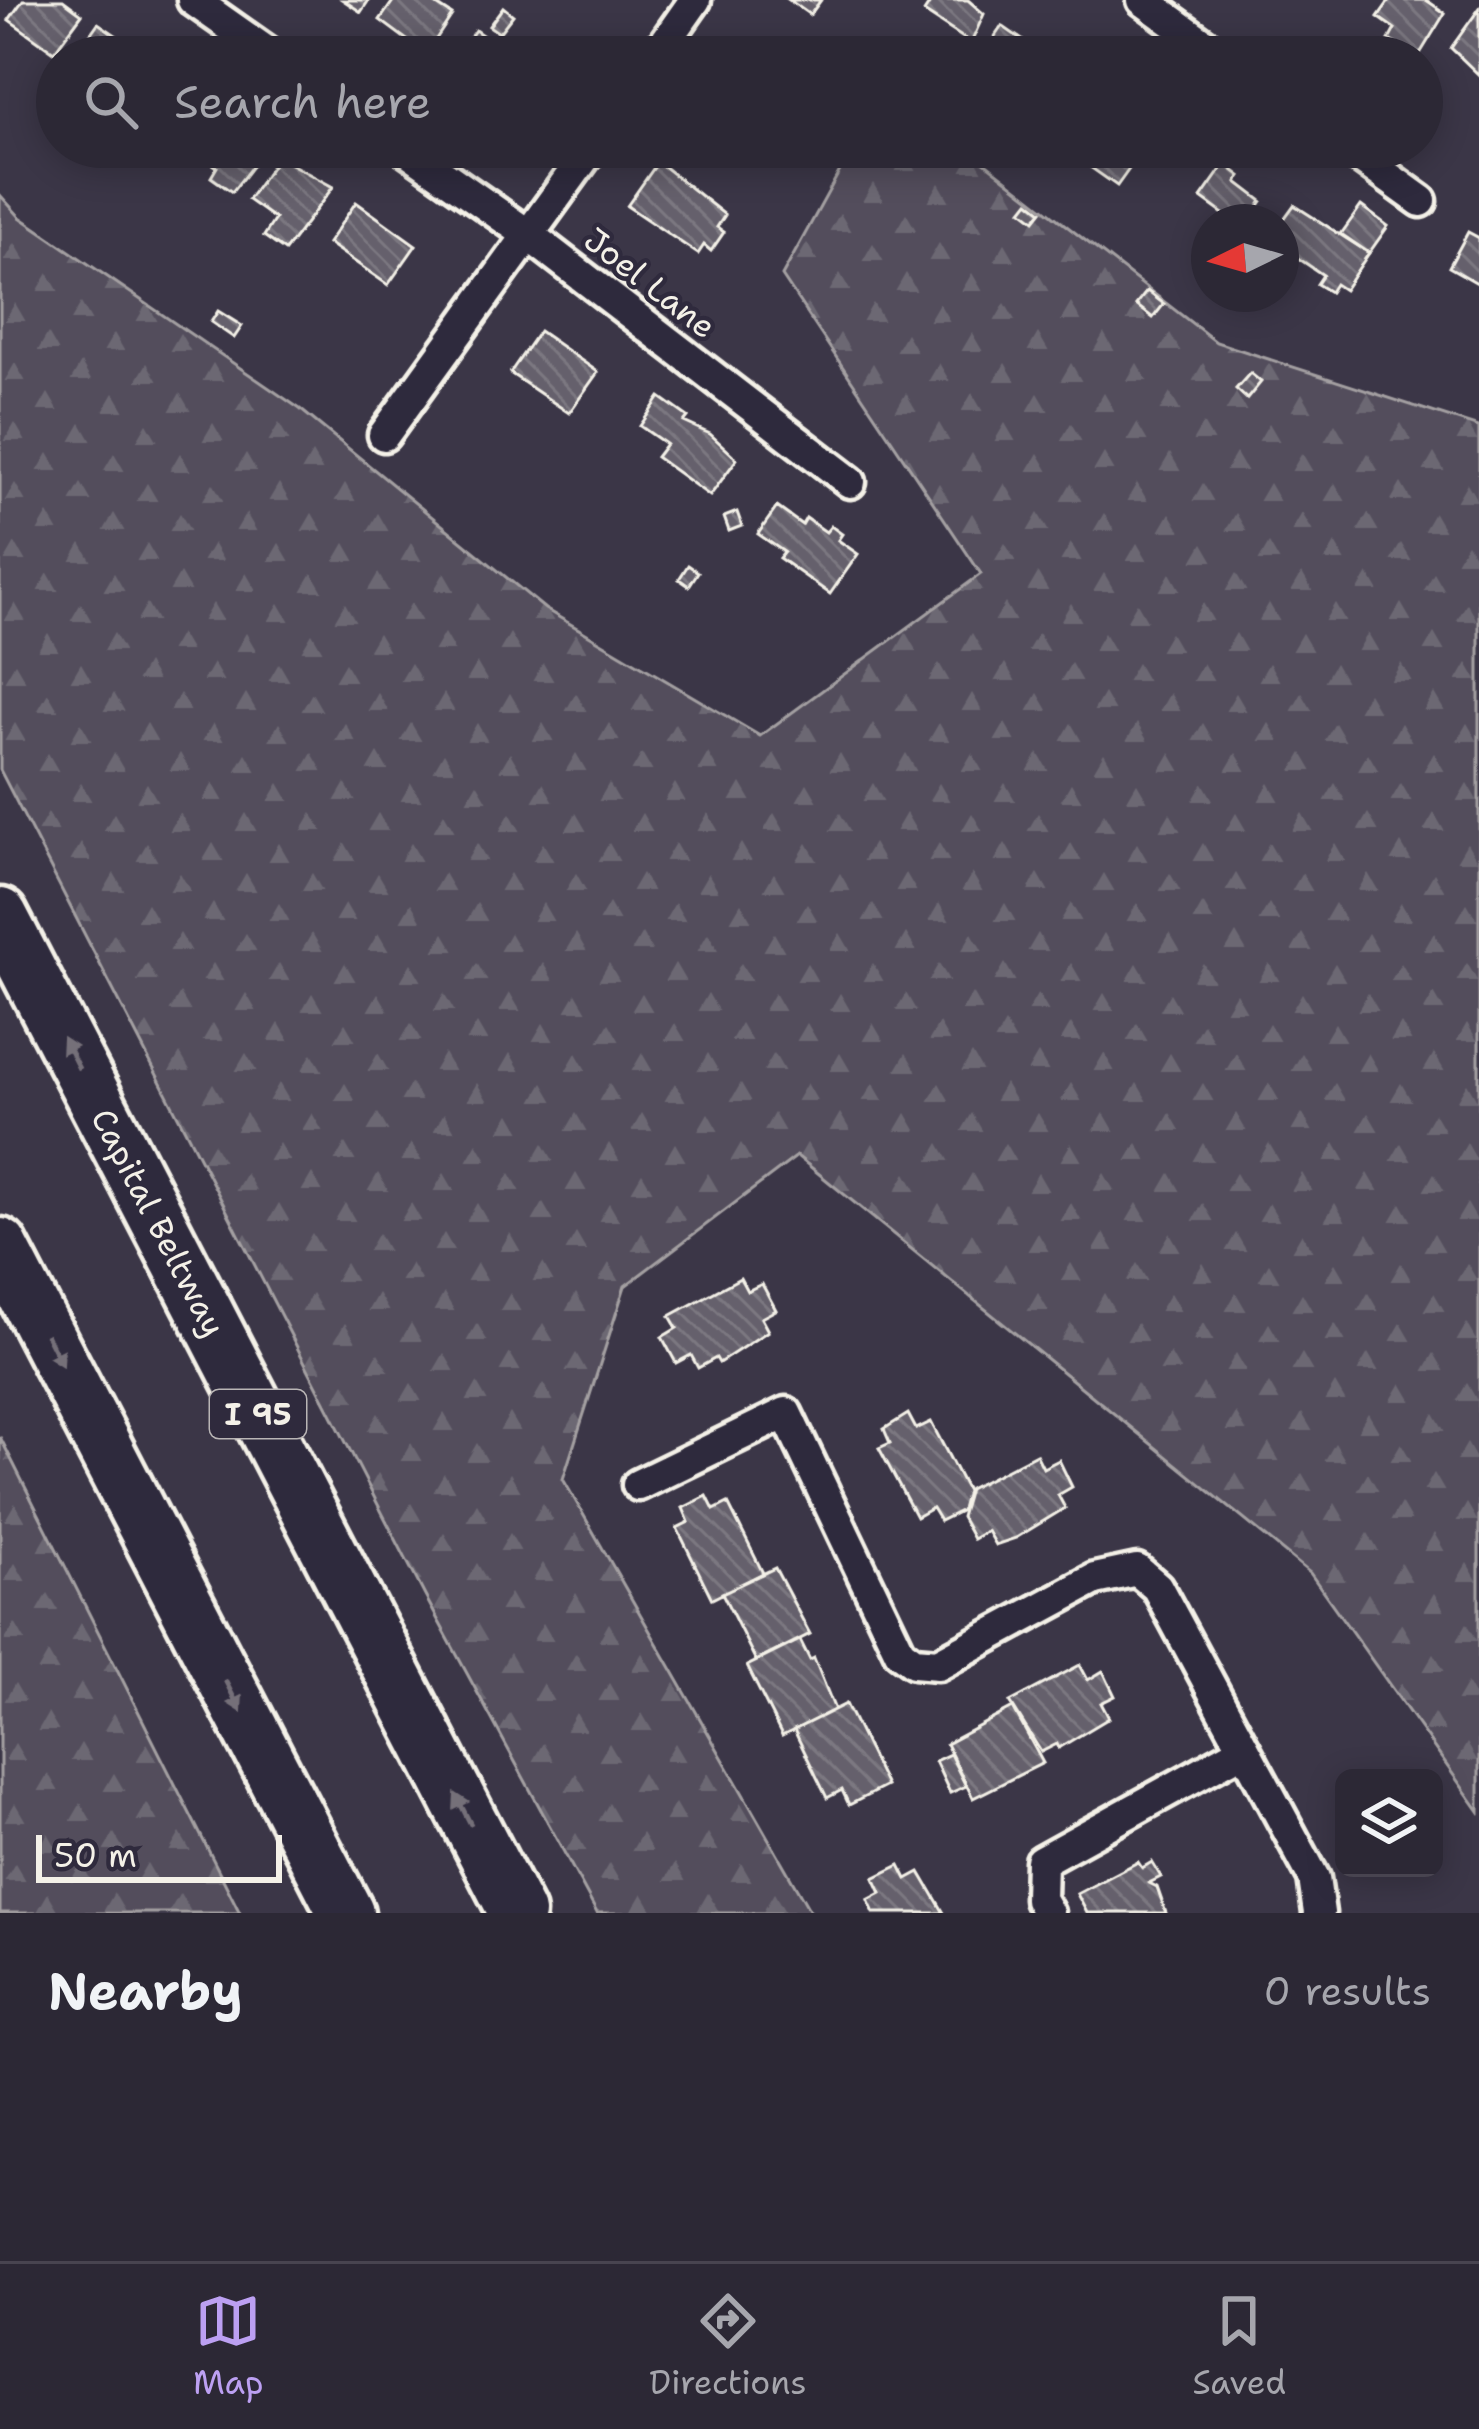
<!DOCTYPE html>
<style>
body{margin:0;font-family:"Shantell Sans",sans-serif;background:#34303d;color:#f1f3f6}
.controls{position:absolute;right:36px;bottom:36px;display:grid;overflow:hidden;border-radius:18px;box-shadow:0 6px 30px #0003}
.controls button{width:108px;height:108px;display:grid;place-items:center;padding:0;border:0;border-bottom:3px solid #484450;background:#2c2835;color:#f1f3f6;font:60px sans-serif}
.compass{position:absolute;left:1191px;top:204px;width:108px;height:108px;border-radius:50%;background:#2c2835;box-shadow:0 6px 30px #0003;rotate:265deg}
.scale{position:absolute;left:36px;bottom:30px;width:246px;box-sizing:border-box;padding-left:12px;border:6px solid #f4f1e8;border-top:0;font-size:33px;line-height:42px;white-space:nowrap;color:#f4f1e8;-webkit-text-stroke:9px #2f2a3d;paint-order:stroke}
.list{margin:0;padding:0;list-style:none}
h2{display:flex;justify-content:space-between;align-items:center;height:156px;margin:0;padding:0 48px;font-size:51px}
h2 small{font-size:39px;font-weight:400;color:#a6a6ad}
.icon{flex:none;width:66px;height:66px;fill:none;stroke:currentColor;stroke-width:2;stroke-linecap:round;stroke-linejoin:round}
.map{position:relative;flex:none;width:1479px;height:1913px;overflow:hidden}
.search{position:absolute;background:#2c2835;box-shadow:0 6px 30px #0003;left:36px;right:36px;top:36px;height:132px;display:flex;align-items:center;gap:30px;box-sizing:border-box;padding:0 42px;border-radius:66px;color:#a6a6ad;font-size:45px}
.sheet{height:348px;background:#2c2835}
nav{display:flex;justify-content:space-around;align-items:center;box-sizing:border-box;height:168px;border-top:3px solid #484450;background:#2c2835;font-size:33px;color:#a6a6ad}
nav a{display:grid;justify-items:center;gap:6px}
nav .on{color:#bca0f2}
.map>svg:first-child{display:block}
</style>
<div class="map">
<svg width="1479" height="1913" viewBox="0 0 1479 1913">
<defs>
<pattern id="forest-firs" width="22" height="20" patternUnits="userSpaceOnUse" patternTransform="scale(3)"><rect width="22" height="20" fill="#534e5c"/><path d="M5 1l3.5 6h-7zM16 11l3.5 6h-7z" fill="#6c6873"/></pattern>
<pattern id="building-back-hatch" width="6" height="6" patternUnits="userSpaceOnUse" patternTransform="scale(3)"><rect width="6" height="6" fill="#65616c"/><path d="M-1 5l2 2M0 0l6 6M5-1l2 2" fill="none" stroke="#7c7881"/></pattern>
</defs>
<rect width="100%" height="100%" fill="#3b3647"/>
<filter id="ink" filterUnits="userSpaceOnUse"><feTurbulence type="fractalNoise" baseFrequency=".00833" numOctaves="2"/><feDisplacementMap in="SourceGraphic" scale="24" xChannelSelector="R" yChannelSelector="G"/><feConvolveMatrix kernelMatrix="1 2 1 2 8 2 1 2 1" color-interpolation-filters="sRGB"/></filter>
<g filter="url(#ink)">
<g fill="url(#forest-firs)" stroke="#a4a0a2" stroke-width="3">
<polygon points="853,147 965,147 1216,342 1479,427 1479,1811 1310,1573 797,1156 625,1286 563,1479 811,1913 597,1913 425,1596 0,770 0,195 20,217 300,409 545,609 760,736 981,574 782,276"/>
<polygon points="0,1437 240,1913 0,1913"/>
</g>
<g fill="url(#building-back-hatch)" stroke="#f4f1e8" stroke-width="3">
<polygon points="23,0 63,0 82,14 54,52 9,20"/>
<polygon points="343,0 369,0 361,12"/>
<polygon points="394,0 429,0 452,15 426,54 380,20"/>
<polygon points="789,0 821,0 810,15"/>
<polygon points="932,0 968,0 984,14 971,43 924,12"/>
<polygon points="1390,0 1426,0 1445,13 1418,57 1389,40 1395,29 1378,17"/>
<polygon points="503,7 513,15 499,33 489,26"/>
<polygon points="1479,9 1479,75 1451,48"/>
<polygon points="98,23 126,42 122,48 134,57 74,57"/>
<polygon points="1002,26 1044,55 1043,57 981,57"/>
<polygon points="475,30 499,47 504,41 526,57 456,57"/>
<polygon points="157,147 175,147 162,159 153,152"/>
<polygon points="267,147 232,192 211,177 217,167 193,149"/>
<polygon points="1033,147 1136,147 1142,151 1117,186 1066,150 1056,164"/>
<polygon points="278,157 333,187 285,251 264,236 275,219 248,200"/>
<polygon points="658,162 725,215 717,227 724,232 711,251 704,245 698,254 627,206"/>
<polygon points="1225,164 1241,176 1237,182 1262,201 1247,222 1234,222 1201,198"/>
<polygon points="1029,201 1042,211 1035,220 1022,210"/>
<polygon points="356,202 416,245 388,285 328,243"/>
<polygon points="1294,205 1369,253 1344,290 1335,284 1330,292 1317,284 1323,275 1286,250 1281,257 1281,223"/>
<polygon points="1361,206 1388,226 1369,253 1341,234"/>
<polygon points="1468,232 1479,238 1479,284 1449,267"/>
<polygon points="1147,291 1164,304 1153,318 1136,305"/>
<polygon points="218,311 242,326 234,338 211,322"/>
<polygon points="539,331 598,372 569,413 510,373"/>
<polygon points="1250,373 1261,382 1247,399 1236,389"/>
<polygon points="660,397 688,417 684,422 710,434 737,459 710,496 656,457 666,444 640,426"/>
<polygon points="777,507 802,525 806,518 826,532 831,526 842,534 838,540 858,554 830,594 779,558 784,552 758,534"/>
<polygon points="737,512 742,526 729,531 724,517"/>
<polygon points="688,565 698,572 689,586 679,579"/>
<polygon points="740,1278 747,1291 762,1284 776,1310 761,1318 768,1331 719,1363 716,1358 698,1368 691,1355 676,1363 662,1337 677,1328 670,1316"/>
<polygon points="908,1414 916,1429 931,1422 967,1491 962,1510 940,1521 932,1508 916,1517 879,1448 890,1443 884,1429"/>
<polygon points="1036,1454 1043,1468 1059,1460 1072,1487 1058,1495 1065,1508 1016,1538 995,1545 987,1531 973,1539 961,1517 969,1489"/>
<polygon points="707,1496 714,1510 728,1503 763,1573 712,1599 677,1528 689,1522 683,1508"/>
<polygon points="775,1568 810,1634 756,1661 722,1593"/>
<polygon points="800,1640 810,1660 814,1658 835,1710 782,1736 747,1666"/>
<polygon points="1080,1665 1088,1680 1103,1671 1115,1696 1101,1703 1109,1718 1059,1748 1057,1744 1041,1752 1010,1702"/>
<polygon points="846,1704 886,1786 849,1805 842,1790 827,1798 794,1730"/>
<polygon points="1013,1708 1043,1763 973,1798 946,1744"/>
<polygon points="950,1754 966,1786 950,1793 935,1761"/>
<polygon points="1138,1862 1142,1868 1152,1862 1161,1877 1149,1883 1157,1887 1166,1913 1087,1913 1077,1894"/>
<polygon points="900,1865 907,1879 920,1872 944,1913 874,1913 868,1900 881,1893 874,1878"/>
</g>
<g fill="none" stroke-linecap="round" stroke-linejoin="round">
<g stroke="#f4f1e8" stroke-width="39">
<g id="street">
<polyline points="193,0 274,57"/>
<polyline points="1143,0 1222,57"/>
<polyline points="655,57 695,0"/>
<polyline points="403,147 530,236 850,482"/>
<polyline points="1346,147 1421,201"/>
<polyline points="384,435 592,147"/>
<polyline points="638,1485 786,1413 900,1652 914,1662 938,1664 1095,1579 1137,1570 1157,1587 1314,1878 1319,1913"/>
<polyline points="1048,1913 1040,1899 1041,1861 1244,1749"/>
</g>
</g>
<g stroke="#f4f1e8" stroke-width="63">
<g id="highway">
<path id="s1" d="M0,916l517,997"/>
<polyline points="0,1246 346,1913"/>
</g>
</g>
<use href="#street" stroke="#2f2a3d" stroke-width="30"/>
<use href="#highway" stroke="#2f2a3d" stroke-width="54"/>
</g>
<defs><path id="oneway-solid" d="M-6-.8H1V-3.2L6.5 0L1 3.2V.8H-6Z" transform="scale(3)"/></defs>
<g fill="#747079">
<use href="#oneway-solid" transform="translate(71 1053) rotate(-117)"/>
<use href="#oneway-solid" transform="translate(54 1350) rotate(63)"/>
<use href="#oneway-solid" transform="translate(233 1696) rotate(63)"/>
<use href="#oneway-solid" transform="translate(463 1809) rotate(-117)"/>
</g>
</g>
<g text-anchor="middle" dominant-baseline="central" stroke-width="9" stroke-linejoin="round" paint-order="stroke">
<rect fill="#2f2a3d" stroke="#b9b5b5" stroke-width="3" x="210" y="1390" width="96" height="48" rx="9"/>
<g font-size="30" font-weight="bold" fill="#f4f1e8">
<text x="258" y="1414">I 95</text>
</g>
<g font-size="33" fill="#f4f1e8" stroke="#2f2a3d">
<text transform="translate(650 283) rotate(38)">Joel Lane</text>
<text stroke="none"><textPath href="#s1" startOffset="345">Capital Beltway</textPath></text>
</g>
</g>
</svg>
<div class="controls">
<button><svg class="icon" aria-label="layers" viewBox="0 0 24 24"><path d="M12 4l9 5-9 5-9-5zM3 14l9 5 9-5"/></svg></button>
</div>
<svg class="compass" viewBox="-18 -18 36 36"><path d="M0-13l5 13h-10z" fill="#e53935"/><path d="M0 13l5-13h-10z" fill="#a6a6ad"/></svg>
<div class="scale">50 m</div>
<div class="search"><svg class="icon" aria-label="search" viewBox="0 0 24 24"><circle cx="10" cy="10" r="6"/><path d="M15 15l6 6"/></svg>Search here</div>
</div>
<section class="sheet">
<h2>Nearby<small>0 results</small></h2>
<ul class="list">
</ul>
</section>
<nav>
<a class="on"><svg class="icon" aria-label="map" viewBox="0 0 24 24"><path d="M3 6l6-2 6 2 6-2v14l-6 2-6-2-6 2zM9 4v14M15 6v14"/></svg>Map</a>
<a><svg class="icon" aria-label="directions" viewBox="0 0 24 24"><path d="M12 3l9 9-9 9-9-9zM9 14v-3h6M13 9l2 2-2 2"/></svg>Directions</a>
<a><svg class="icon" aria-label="saved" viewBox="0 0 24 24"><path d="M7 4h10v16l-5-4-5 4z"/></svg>Saved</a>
</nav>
